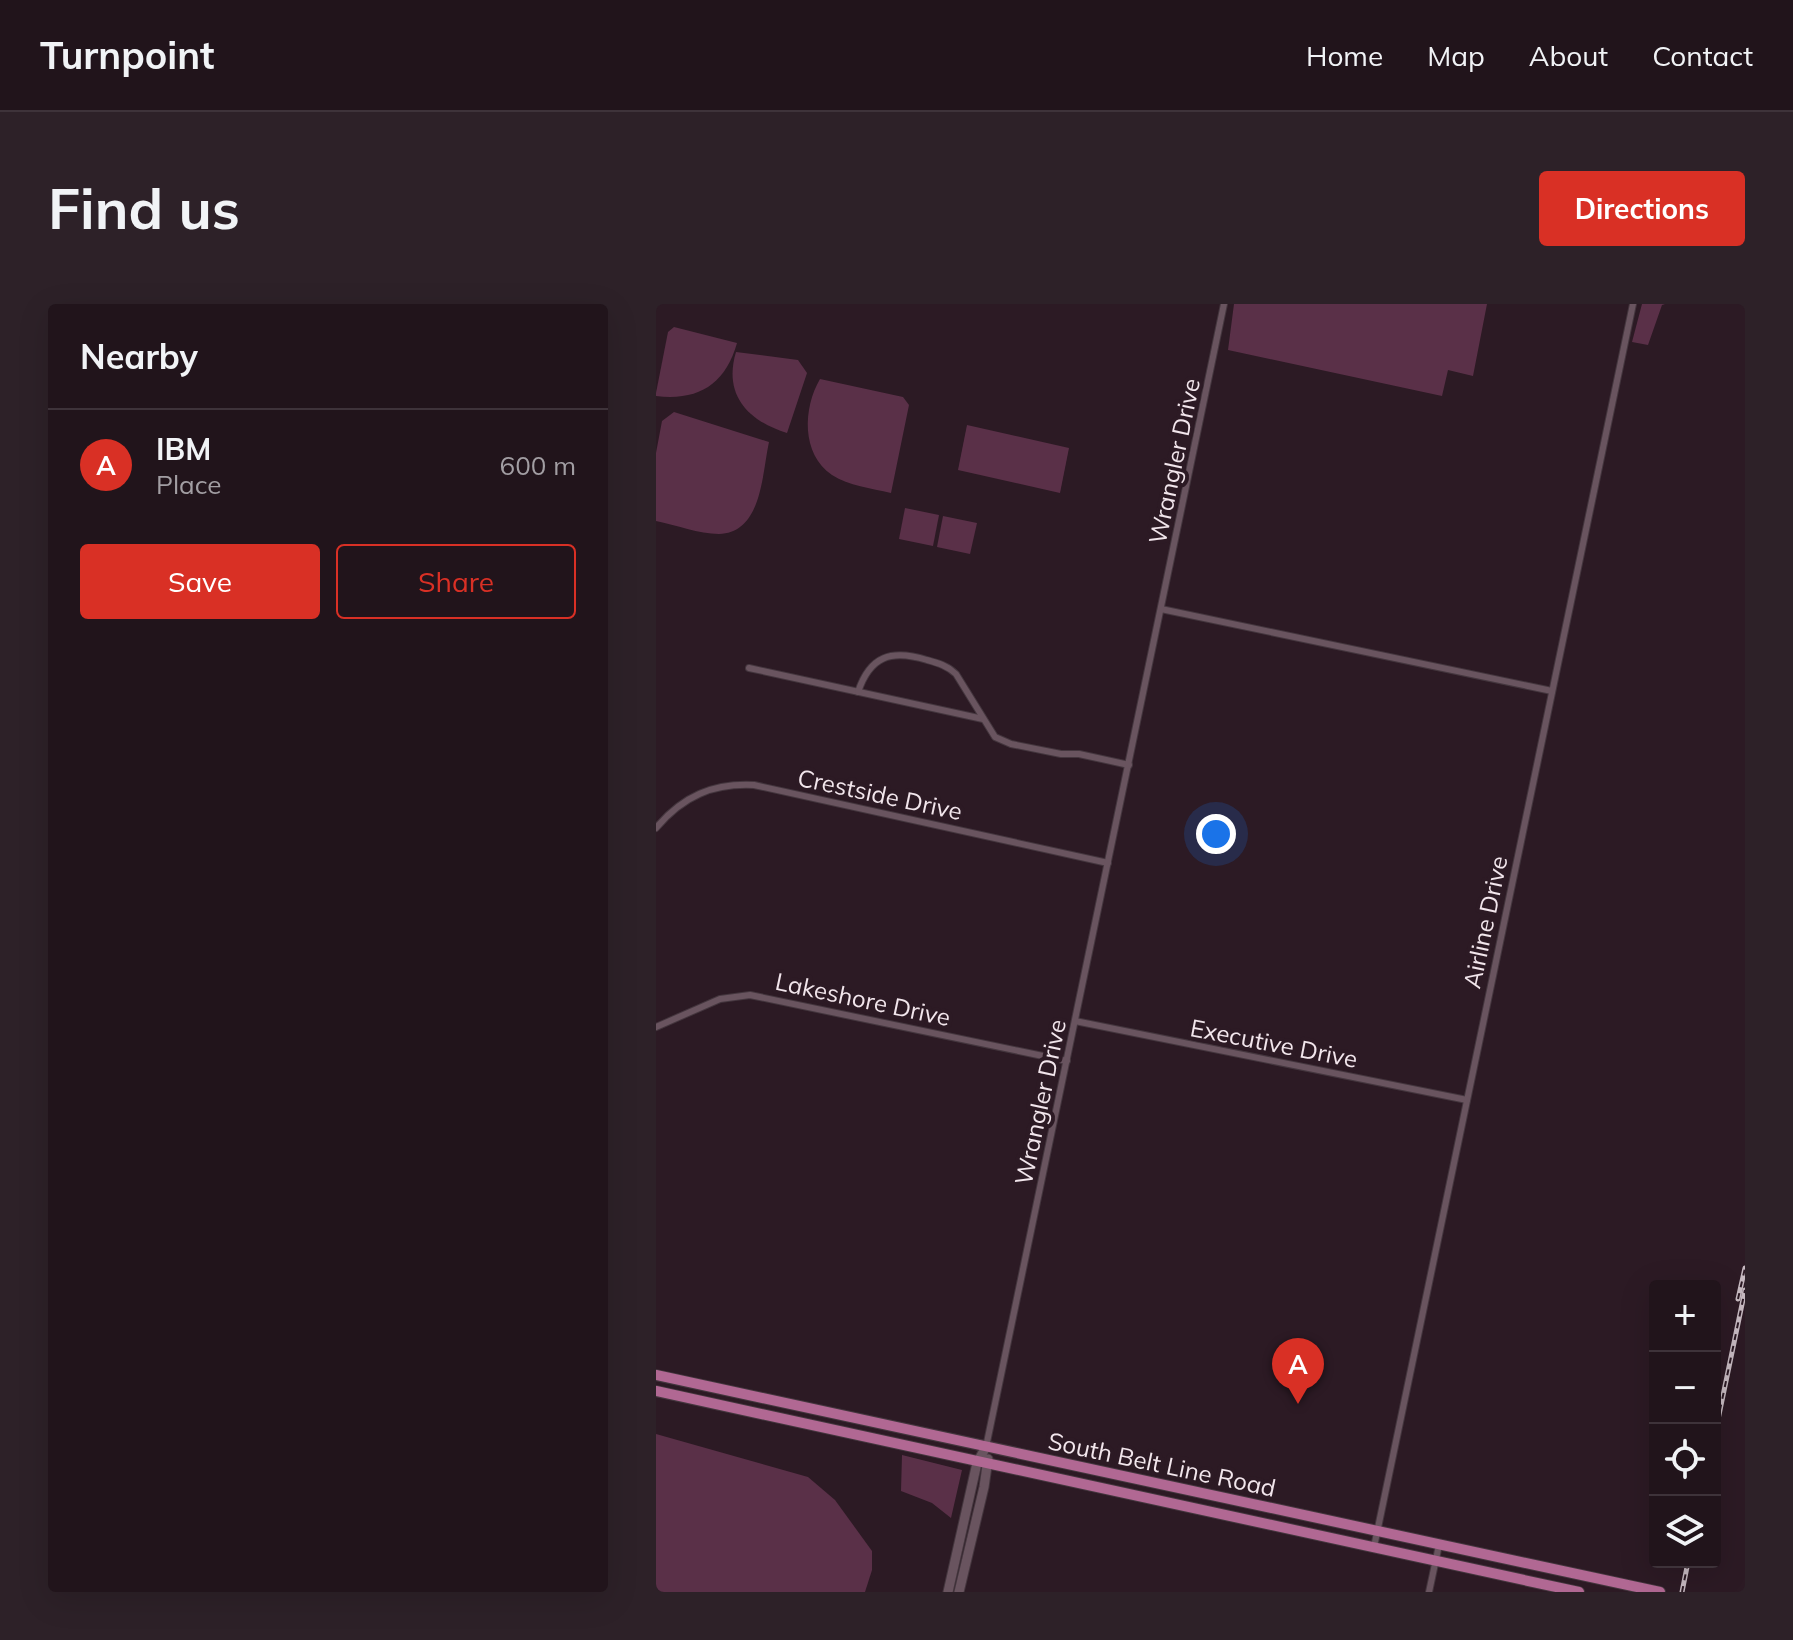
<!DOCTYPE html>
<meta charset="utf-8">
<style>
body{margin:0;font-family:Mulish,sans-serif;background:#2d2128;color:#f1f3f6}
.controls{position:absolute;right:24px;bottom:24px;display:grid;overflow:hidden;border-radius:8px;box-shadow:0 8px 32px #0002}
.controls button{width:72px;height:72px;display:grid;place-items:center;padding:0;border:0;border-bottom:2px solid #3e333a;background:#21141b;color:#f1f3f6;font:40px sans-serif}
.you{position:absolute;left:560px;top:530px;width:28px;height:28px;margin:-20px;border:6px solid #fff;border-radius:50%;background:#1a73e8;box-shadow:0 0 0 12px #1a73e833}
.badge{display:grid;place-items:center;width:52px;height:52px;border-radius:50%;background:#d93025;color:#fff;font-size:26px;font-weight:700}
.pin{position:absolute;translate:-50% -66px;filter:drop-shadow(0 2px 4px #0008)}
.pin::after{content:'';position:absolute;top:42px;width:28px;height:24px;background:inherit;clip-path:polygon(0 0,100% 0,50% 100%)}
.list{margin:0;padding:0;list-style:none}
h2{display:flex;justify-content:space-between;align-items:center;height:104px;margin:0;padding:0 32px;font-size:34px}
h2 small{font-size:26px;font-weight:400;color:#a29ea3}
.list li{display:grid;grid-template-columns:52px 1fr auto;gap:24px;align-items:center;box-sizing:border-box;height:112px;padding:0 32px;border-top:2px solid #3e333a}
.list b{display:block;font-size:30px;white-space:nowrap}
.list p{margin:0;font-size:26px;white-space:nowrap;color:#a29ea3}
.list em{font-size:26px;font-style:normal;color:#a29ea3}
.actions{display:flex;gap:16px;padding:24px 32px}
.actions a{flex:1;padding:18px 0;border:2px solid #d93025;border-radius:8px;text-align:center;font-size:28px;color:#d93025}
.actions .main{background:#d93025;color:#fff}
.icon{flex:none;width:44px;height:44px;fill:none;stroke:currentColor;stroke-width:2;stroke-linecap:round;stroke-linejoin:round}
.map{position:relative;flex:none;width:1089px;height:1288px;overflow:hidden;border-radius:8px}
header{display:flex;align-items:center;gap:48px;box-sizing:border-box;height:112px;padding:0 40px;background:#21141b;border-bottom:2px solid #3e333a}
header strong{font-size:38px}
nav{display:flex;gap:44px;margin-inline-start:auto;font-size:28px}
.intro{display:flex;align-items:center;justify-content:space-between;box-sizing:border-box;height:192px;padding:0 48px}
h1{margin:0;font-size:56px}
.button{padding:20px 36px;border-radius:8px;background:#d93025;color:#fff;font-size:28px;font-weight:700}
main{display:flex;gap:48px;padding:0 48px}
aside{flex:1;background:#21141b;border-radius:8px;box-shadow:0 8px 32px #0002}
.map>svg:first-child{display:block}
</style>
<header>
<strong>Turnpoint</strong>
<nav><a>Home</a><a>Map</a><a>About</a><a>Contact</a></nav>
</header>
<div class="intro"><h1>Find us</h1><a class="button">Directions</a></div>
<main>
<aside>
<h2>Nearby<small></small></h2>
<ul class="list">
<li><span class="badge">A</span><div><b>IBM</b><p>Place</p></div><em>600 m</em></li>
</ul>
<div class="actions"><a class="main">Save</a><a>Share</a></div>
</aside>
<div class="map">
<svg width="1089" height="1288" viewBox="0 0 1089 1288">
<rect width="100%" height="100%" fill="#2c1a24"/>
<g fill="#5a3048">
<polygon points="578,0 831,0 817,72 792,66 786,92 572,46"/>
<polygon points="986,0 1009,0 1006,1 992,41 976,38"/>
<path d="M18,23l63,16c-12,42 -39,58 -81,53v-3l12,-61z"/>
<path d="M80,48l62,8 9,13 -20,60c-39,-12 -64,-38 -51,-81z"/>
<path d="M164,75l83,18 6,8 -18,88c-20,-5 -42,-7 -59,-18 -31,-21 -29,-67 -12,-96z"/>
<path d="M18,108l95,30c-7,32 -7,91 -50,92 -20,0 -43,-9 -63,-13v-68l6,-32z"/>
<polygon points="311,121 413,144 404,189 302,166"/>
<polygon points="249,204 283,211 277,242 243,235"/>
<polygon points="287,212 321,219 314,250 281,243"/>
<polygon points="0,1130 152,1173 179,1196 216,1247 216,1266 209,1288 0,1288"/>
<polygon points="246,1151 306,1166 295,1214 276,1199 245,1187"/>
</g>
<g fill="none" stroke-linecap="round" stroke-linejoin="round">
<g stroke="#44363e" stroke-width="8">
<g id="street">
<polyline points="505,305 896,387"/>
<polyline points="93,364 327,415"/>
<path d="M202,388c12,-36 33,-43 69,-32 11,3 21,6 29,14l39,63 16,7 50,10h18l50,11"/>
<path d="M0,524c27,-32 57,-45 98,-43l354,78"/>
<polyline points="419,717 811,796"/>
<polyline points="0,723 64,695 94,691 411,757"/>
<polyline points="330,1143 568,0"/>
<polyline points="718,1243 977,0"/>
<polyline points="773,1288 783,1241"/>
</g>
</g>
<g stroke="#44363e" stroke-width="11">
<g id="secondary">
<polyline points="292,1288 321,1159 330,1143"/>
<polyline points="303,1288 328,1183 332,1155"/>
</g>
</g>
<g stroke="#44363e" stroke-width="12">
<g id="primary">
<polyline points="0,1071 1004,1288"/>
<polyline points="0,1087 923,1288"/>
</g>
</g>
<use href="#street" stroke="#69545f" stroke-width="6"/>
<use href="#secondary" stroke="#69545f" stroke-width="9"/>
<use href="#primary" stroke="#b16893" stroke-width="10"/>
<g stroke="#c6b9c0" stroke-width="5">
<g id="rail">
<polyline points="1082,995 1089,964"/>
<polyline points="1059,1130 1089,986"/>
<polyline points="1026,1288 1032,1258"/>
</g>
</g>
<use href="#rail" stroke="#2c1a24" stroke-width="2" stroke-dasharray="6" stroke-linecap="butt"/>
</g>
<g text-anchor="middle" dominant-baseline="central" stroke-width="8" stroke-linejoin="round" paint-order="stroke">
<g font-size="24" fill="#f2e6ec" stroke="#2c1a24">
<text transform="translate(518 157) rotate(-78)">Wrangler Drive</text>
<text transform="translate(224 490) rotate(12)">Crestside Drive</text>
<text transform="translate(829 618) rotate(-78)">Airline Drive</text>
<text transform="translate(207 695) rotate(12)">Lakeshore Drive</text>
<text transform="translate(618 739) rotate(11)">Executive Drive</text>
<text transform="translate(384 798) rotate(-78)">Wrangler Drive</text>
<text transform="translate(506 1160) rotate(12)">South Belt Line Road</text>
</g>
</g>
</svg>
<div class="controls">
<button>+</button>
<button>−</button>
<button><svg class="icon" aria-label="locate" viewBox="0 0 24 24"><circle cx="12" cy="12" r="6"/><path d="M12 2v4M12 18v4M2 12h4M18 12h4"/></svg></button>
<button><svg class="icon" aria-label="layers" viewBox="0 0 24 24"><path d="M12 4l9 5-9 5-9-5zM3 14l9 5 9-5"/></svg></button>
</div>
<div class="you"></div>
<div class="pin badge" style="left:642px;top:1100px">A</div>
</div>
</main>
